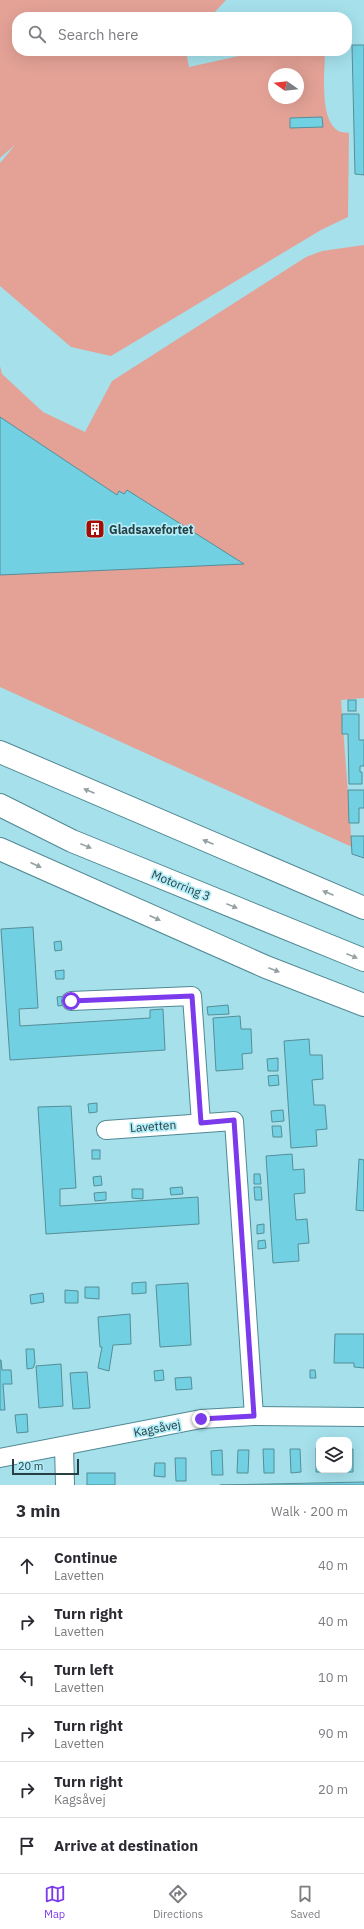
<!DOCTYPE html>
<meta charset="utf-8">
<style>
body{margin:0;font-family:"IBM Plex Sans",sans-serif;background:#f2f2f3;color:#2b2b33}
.controls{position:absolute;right:12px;bottom:12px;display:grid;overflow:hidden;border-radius:8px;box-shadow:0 4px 16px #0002}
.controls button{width:36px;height:36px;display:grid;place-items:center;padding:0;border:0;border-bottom:1px solid #e1e1e2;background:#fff;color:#2b2b33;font:20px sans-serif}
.compass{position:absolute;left:268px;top:68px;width:36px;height:36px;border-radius:50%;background:#fff;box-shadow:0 4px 16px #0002;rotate:284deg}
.scale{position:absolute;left:12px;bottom:10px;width:67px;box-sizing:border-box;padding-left:4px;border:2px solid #284045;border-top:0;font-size:11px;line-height:14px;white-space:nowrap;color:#284045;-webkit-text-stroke:3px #b2edf8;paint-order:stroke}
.stop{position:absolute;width:12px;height:12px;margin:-9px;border:3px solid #7c3aed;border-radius:50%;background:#fff}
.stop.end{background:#7c3aed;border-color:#fff;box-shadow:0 1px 4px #0008}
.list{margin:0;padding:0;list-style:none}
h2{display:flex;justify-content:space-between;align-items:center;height:52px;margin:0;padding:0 16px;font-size:17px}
h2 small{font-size:13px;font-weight:400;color:#7c7c81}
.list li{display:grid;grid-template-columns:26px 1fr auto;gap:12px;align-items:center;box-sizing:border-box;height:56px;padding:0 16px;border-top:1px solid #e1e1e2}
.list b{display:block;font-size:15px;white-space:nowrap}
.list p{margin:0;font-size:13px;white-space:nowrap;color:#7c7c81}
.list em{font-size:13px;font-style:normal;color:#7c7c81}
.icon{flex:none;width:22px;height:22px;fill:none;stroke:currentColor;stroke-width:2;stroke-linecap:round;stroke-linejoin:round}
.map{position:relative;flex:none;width:364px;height:1485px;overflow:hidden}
.search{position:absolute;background:#fff;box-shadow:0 4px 16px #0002;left:12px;right:12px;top:12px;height:44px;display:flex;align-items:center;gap:10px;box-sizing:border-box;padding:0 14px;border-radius:16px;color:#7c7c81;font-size:15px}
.sheet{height:388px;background:#fff}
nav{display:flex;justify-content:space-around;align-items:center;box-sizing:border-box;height:56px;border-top:1px solid #e1e1e2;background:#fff;font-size:11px;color:#7c7c81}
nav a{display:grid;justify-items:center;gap:2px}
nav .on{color:#7c3aed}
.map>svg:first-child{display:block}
</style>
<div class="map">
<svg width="364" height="1485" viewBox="0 0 364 1485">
<rect width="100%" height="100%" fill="#a5e0eb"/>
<g fill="#e4a297" fill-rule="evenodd">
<path d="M0,0h226l-16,17h-193v34h169l3,16 73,-16h63c0,20 -6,66 12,79 3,3 8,2 12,3l-1,84 -27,13 -210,126 -40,-9 -71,-61v-123l15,-18 -15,13zM274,74h24v24h-24z"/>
<polygon points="364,245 364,698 341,700 352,847 0,687 0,366 2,374 43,412 85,432 112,381 306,257 322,251"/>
</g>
<g fill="#71d1e2" stroke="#558e98">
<polygon points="352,45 364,45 364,175 355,174"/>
<polygon points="322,117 323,127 290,128 290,118"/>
<polygon points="0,417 117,495 119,491 124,494 127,490 244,564 0,575"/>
<rect x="348" y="700" width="8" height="11"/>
<polygon points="342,714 359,714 359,740 364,740 364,766 360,766 360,772 362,772 362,784 349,784 348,734 342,734"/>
<polygon points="348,790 364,790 364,808 359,808 359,823 349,823"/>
<polygon points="351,836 364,836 364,858 352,854"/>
<polygon points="33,927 38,1008 19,1009 20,1026 150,1018 150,1010 163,1009 165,1050 10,1060 1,929"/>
<polygon points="61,941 62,950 55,951 54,942"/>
<polygon points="64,970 64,979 56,979 55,971"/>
<polygon points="65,996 66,1005 58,1006 57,997"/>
<polygon points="228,1005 229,1014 208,1015 207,1007"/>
<polygon points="240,1016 241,1029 251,1029 252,1053 242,1054 243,1069 216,1071 213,1018"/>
<polygon points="309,1039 310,1055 322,1055 323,1079 312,1080 314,1105 325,1105 327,1129 316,1130 317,1146 291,1148 284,1041"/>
<polygon points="278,1058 278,1071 268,1071 267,1059"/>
<polygon points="278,1075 279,1085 269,1086 268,1076"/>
<polygon points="97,1103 97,1112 89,1113 88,1104"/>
<polygon points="71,1106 76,1188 60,1189 60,1206 198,1197 199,1224 46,1234 38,1107"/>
<polygon points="283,1110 284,1121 272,1122 271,1111"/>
<polygon points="272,1126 281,1126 282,1137 273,1137"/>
<rect x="92" y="1150" width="8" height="9"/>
<polygon points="292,1154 293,1170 304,1169 305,1193 294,1194 296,1220 307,1219 309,1243 298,1244 299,1261 273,1263 266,1156"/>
<polygon points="359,1159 364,1160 364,1211 356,1210"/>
<polygon points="254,1174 260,1174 261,1184 254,1184"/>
<polygon points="101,1176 102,1185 94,1186 93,1177"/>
<polygon points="182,1187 183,1194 171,1195 170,1188"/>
<polygon points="254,1187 261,1187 262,1200 255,1200"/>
<polygon points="132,1189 143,1189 143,1199 132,1198"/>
<polygon points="106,1192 106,1200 95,1201 94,1193"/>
<polygon points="264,1224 264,1233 257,1234 257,1225"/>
<polygon points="265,1240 266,1248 258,1249 258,1241"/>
<polygon points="146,1282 146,1293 132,1294 132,1283"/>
<polygon points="188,1283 191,1345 160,1347 156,1285"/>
<polygon points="85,1287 99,1287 99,1299 85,1298"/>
<polygon points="65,1290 78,1291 78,1303 65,1303"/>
<polygon points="43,1293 44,1302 31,1304 30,1295"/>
<polygon points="130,1314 131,1344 113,1345 109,1371 98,1368 102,1347 100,1347 98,1317"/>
<polygon points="335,1334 364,1334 364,1368 354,1367 354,1363 334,1363"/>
<polygon points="26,1349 34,1349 35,1363 33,1368 27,1369"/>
<polygon points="0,1360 1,1360 2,1370 11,1370 12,1384 3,1384 5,1410 0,1410"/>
<polygon points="61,1364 63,1406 39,1408 36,1366"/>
<polygon points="163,1370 164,1380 155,1381 154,1371"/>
<polygon points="310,1370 315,1370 316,1378 310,1378"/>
<polygon points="87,1372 90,1408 73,1409 70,1373"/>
<polygon points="191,1377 192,1389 176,1390 175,1378"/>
<polygon points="27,1414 28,1432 17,1433 15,1415"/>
<polygon points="316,1448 319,1448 319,1470 326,1470 326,1472 316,1472"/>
<polygon points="263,1449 274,1449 274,1473 264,1473"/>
<polygon points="290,1449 300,1449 301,1472 291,1473"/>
<polygon points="349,1449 353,1449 353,1472 342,1472 342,1470 349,1470"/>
<polygon points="222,1450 223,1475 212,1475 211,1451"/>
<polygon points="238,1450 249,1450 248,1473 237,1473"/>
<polygon points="175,1458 186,1458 186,1481 176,1481"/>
<polygon points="155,1463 165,1463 165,1477 154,1476"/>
<rect x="87" y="1473" width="28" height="12"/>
<polygon points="364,1482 364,1485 220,1485"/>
</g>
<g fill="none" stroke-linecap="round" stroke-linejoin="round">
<g stroke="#508993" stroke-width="20">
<g id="minor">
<polyline points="71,1001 192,996 201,1123"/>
<polyline points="106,1130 234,1121 254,1416"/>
<polyline points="64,1446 65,1485"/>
<polyline points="0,1458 201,1419 254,1416 364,1417"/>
</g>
</g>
<g stroke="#508993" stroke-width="24">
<g id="motorway">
<polyline points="0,752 364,908"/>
<polyline points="0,805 72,841 364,960"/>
<polyline points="0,849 266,967 364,1005"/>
</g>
</g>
<use href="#minor" stroke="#fff" stroke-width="18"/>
<use href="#motorway" stroke="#fff" stroke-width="22"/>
</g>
<defs><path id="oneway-solid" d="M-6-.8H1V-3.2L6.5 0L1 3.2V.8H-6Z"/></defs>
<g fill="#94a0a2">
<use href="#oneway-solid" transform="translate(89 791) rotate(-157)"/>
<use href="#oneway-solid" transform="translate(208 842) rotate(-157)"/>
<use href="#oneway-solid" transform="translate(86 846) rotate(22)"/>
<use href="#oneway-solid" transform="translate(36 865) rotate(24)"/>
<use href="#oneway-solid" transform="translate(328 893) rotate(-157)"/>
<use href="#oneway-solid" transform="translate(232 906) rotate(22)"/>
<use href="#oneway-solid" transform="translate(155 918) rotate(24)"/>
<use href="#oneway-solid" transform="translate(352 956) rotate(22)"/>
<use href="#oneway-solid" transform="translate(274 970) rotate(21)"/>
</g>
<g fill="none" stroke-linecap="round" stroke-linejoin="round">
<polyline stroke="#7c3aed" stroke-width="5" points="71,1001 192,996 201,1123 234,1120 254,1416 201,1419"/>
</g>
<defs>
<g id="building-square" transform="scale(1)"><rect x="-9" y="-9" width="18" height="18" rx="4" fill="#a30d04" stroke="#b2edf8"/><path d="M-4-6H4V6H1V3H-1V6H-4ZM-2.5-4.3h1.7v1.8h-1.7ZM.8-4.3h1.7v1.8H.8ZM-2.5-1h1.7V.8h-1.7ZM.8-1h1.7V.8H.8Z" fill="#fff"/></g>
</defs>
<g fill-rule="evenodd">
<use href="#building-square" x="95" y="529"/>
</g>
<g text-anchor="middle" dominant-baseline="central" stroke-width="3.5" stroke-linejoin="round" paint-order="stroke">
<g font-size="12" font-weight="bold" fill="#284045" stroke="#b2edf8" text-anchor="start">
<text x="109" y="529">Gladsaxefortet</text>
</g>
<g font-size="12" fill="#284045" stroke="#b2edf8">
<text transform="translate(181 885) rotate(22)">Motorring 3</text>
<text transform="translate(153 1126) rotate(-4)">Lavetten</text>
<text transform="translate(157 1428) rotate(-11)">Kagsåvej</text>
</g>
</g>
</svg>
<div class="controls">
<button><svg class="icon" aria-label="layers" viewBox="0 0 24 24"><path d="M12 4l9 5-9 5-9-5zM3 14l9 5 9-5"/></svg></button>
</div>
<svg class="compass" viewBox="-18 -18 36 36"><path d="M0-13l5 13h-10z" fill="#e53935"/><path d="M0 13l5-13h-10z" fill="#7c7c81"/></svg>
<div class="scale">20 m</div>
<div class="stop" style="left:71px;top:1001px"></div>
<div class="stop end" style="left:201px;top:1419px"></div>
<div class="search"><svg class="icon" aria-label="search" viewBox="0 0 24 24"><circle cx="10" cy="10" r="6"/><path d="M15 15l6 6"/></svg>Search here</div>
</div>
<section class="sheet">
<h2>3 min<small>Walk · 200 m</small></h2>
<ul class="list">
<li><svg class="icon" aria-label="ahead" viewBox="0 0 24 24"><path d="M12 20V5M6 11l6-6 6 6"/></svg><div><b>Continue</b><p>Lavetten</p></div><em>40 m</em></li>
<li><svg class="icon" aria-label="right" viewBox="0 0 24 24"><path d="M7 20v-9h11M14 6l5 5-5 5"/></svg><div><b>Turn right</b><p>Lavetten</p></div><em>40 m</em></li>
<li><svg class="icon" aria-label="left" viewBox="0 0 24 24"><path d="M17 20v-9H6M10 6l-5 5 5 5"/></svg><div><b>Turn left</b><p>Lavetten</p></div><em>10 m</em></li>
<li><svg class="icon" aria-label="right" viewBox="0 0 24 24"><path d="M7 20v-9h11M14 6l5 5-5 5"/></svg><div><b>Turn right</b><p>Lavetten</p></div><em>90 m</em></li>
<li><svg class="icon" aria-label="right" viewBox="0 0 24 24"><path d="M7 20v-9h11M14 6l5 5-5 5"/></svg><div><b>Turn right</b><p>Kagsåvej</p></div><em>20 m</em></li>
<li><svg class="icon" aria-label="arrive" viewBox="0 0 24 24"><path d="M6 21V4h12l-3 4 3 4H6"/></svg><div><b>Arrive at destination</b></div></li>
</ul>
</section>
<nav>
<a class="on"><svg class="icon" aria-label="map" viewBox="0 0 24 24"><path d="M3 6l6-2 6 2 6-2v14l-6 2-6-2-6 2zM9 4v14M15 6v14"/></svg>Map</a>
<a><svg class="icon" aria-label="directions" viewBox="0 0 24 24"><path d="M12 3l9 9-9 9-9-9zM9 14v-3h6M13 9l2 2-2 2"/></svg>Directions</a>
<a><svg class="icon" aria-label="saved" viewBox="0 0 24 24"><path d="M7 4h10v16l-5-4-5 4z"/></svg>Saved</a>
</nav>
